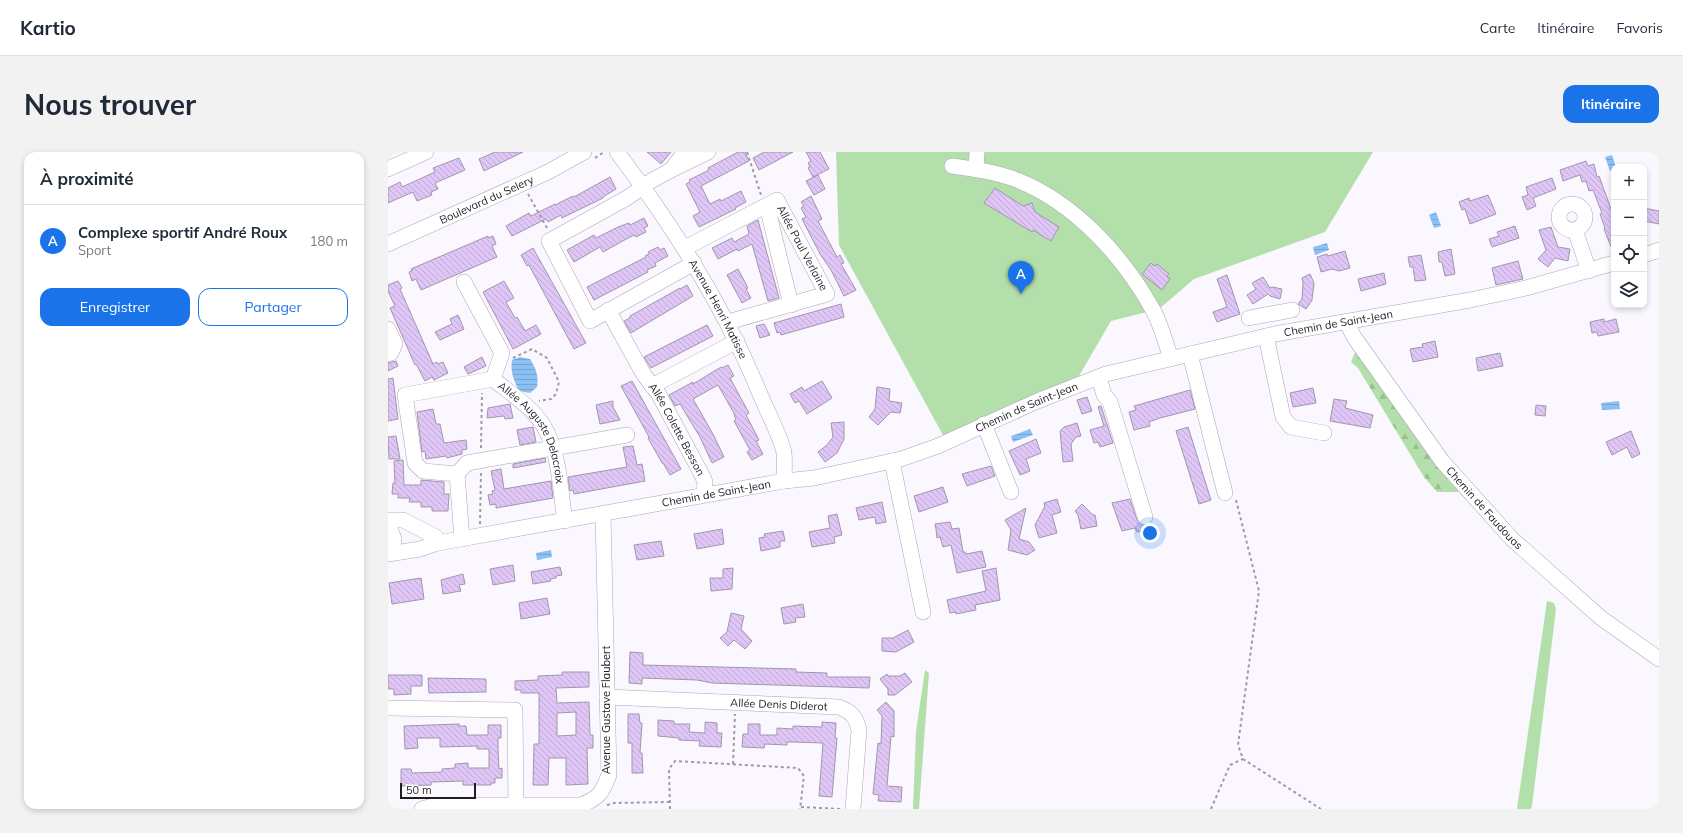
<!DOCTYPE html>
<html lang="fr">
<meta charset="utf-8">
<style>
body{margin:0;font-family:Mulish,sans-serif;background:#f2f2f3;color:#1f2937}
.controls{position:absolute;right:12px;top:12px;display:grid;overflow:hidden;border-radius:8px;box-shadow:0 2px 6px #0003}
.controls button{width:36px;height:36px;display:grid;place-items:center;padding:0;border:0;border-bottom:1px solid #e0e1e3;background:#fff;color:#1f2937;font:20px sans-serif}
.scale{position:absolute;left:12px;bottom:10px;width:76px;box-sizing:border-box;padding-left:4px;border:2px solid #1f1c23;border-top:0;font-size:11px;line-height:14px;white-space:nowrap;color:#1f1c23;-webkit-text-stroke:3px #fff;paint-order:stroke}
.you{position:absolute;left:762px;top:381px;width:14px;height:14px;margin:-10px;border:3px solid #fff;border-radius:50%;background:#1a73e8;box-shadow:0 0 0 6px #1a73e833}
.badge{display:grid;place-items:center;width:26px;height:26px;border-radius:50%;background:#1a73e8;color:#fff;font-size:13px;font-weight:700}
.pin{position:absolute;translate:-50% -33px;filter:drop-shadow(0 1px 2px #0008)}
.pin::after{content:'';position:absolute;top:21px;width:14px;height:12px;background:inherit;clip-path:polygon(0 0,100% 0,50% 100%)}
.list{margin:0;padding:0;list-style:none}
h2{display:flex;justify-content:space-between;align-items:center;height:52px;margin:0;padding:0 16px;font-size:17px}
h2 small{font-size:13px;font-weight:400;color:#747a83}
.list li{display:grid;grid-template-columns:26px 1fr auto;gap:12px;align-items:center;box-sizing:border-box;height:72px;padding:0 16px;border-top:1px solid #e0e1e3}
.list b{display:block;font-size:15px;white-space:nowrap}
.list p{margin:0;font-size:13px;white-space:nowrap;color:#747a83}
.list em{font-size:13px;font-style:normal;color:#747a83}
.actions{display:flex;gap:8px;padding:12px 16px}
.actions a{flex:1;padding:9px 0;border:1px solid #1a73e8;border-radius:12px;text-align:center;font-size:14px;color:#1a73e8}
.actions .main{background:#1a73e8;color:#fff}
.icon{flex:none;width:22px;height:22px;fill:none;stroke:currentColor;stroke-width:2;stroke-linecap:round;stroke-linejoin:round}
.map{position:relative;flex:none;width:1271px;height:657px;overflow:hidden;border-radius:12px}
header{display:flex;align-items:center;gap:24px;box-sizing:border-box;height:56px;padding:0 20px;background:#fff;border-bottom:1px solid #e0e1e3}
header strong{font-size:19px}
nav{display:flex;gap:22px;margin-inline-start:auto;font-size:14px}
.intro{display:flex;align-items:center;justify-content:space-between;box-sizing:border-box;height:96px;padding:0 24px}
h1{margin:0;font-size:28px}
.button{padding:10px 18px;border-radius:12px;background:#1a73e8;color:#fff;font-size:14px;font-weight:700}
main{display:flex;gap:24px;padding:0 24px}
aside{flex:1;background:#fff;border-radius:12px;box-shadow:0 2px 6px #0003}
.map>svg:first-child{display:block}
</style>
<header>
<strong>Kartio</strong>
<nav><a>Carte</a><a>Itinéraire</a><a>Favoris</a></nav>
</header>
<div class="intro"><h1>Nous trouver</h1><a class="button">Itinéraire</a></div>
<main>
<aside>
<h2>À proximité<small></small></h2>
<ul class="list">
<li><span class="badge">A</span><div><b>Complexe sportif André Roux</b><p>Sport</p></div><em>180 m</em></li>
</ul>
<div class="actions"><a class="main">Enregistrer</a><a>Partager</a></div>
</aside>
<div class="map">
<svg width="1271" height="657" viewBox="0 0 1271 657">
<defs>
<pattern id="forest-firs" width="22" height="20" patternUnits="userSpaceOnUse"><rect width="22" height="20" fill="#b3dfaa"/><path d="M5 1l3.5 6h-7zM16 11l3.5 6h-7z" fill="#9abf92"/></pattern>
<pattern id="water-rules" width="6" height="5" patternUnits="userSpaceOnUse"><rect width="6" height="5" fill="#89c1f5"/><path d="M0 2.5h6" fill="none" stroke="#76a5d2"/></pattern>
<pattern id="building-back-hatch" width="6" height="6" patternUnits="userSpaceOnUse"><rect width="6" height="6" fill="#dfc6f6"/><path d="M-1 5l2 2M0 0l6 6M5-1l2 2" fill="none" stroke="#bfaad3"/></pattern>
</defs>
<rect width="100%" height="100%" fill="#fbf7ff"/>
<g fill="#b3dfaa">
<polygon points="448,0 985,0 937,80 806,127 771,157 723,169 691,224 556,285 451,93"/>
<polygon points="1159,449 1166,451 1168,457 1144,654 1143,657 1129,657"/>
<polygon points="537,518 541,521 531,657 525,657 528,579"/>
</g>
<polygon fill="url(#forest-firs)" points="969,195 1075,340 1049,340 1036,325 970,216 963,210"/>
<g fill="url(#water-rules)">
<polygon points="1224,3 1228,15 1222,19 1217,5"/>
<polygon points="1048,60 1053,74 1046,76 1041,63"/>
<polygon points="939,91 941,98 927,103 925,95"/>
<path d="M132,205l10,2c6,10 9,17 7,28l-7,6 -11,-2c-5,-11 -9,-19 -7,-31z"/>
<polygon points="1231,249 1232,257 1214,258 1213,251"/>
<polygon points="642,277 645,283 625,290 623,284"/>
<polygon points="163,398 164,405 149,408 148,401"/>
</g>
<g fill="url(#building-back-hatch)" stroke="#a097aa" fill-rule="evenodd">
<polygon points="107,0 135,0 96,19 91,7"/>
<polygon points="259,0 283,0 273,12"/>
<polygon points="350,0 357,0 361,9 313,34 322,52 332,47 333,49 353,39 358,50 347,56 348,57 311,75 305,64 312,60 298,32 302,30 301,28 321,18 320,16"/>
<polygon points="376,0 405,0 371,18 365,6"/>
<polygon points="418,0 432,0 441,17 425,25 420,16 422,15 420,11 423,9"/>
<polygon points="71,6 77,18 47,31 50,37 43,40 44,43 29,49 25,40 0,51 0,36 12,30 14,35 47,20 45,16"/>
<polygon points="1198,9 1200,14 1206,12 1209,25 1211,24 1226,65 1226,102 1216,77 1217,76 1212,62 1214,61 1205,38 1201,39 1198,29 1194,30 1192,23 1175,29 1172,18"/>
<polygon points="430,23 437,37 426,43 418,29"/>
<polygon points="222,25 228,37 215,45 215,46 174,66 173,63 160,70 158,67 124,84 118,74 132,66 141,61 143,64 167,52 167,53 185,44 186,45"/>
<polygon points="1164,26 1168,37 1145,46 1148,54 1139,58 1134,45 1140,43 1138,35"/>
<polygon points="607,36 635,54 644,51 647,60 671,75 663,89 645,78 644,80 596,51"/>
<polygon points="1100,43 1108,62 1082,72 1077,57 1074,58 1071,50 1081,46 1082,49"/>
<polygon points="423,44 434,67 430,69 449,105 452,103 456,111 453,112 468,138 456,144 443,118 432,102 414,67 418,65 413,56 416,54 413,50"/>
<polygon points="1256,56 1271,59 1271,72 1256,69"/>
<polygon points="256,66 260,74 256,76 258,80 248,85 247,83 242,85 215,100 212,95 186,110 179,98 206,83 208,86 230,75 241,71 242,73"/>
<polygon points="370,68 391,146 380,149 364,92 350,99 349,97 330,107 324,96 344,86 346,90 361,82 359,74"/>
<polygon points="1127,74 1131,86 1104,95 1101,87 1111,84 1109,80"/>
<polygon points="1163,75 1170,95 1182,97 1180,109 1167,106 1160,115 1150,107 1158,98 1151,78"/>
<polygon points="100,84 100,86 105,84 108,92 104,94 109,105 33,138 28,127 24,129 21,120 25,118 23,117"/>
<polygon points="270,95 272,98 276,96 280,104 267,111 268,114 259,118 260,120 206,148 199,135 258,105 257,104 261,102 260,100"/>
<polygon points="145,96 198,191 186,197 141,113 139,114 133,103"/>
<polygon points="1063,97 1067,122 1057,124 1054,110 1051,110 1050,100"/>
<polygon points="957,99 962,116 951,119 944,117 933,120 929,105 939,102 940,104"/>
<polygon points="1033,103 1038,128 1027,129 1025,115 1022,115 1020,105"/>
<polygon points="1130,109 1135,127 1108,133 1104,116"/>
<polygon points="763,111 766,114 769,112 781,122 779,124 782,127 774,138 754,122"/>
<polygon points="350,117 360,136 358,137 363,146 354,151 339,123"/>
<polygon points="996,121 998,132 973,139 970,127"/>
<polygon points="922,122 926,131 924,148 918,157 910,152 914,147 915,130 914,126"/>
<polygon points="839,123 852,162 829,170 825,160 839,155 829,127"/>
<polygon points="875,125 882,136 884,135 894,137 892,147 882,144 880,142 865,152 859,143 868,137 864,131"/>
<polygon points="10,129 14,136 12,137 45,212 49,210 50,212 55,210 60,221 46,228 44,225 37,229 28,212 27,213 2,156 7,154 0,139 0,133"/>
<polygon points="116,129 126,146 118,150 127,166 129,165 137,179 148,173 153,182 125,197 95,140"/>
<polygon points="299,133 305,144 243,181 236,169 242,166 242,164 292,136 292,137"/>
<polygon points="453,152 456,165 393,183 392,180 389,181 386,171"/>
<polygon points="70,163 76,177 52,188 47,180 64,172 62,167"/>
<polygon points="1216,167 1216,170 1228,167 1231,180 1210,184 1209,180 1204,181 1202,170"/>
<polygon points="376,172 382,183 372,186 368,174"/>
<polygon points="319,173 325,184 263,216 256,205"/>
<polygon points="1047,189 1050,205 1025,210 1022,197 1035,195 1034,192"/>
<polygon points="1112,201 1115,214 1090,219 1088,206"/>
<polygon points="94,205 98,214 80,222 76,215"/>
<polygon points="8,209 10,214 0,219 0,211"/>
<polygon points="340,213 346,224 342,226 361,261 358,263 371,288 368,289 375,302 364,308 359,300 362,298 346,269 348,267 346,263 347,263 330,233 305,247 326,284 336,305 324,311 312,285 292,252 287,254 281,243 305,230 305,232 333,215 334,216"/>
<polygon points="5,226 10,267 0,269 0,227"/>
<polygon points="244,229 293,317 282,323 275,311 274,311 260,286 261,285 233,234"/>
<polygon points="434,229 444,246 419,262 411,249 407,251 402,242 414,235 416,239"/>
<polygon points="489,235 502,237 501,249 514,251 512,261 503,260 490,273 481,265 487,257"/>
<polygon points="925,236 928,251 905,255 902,241"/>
<polygon points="802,238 807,257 772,266 761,270 762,274 746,278 741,260 748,258 746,254"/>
<polygon points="699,245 704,259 694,262 689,248"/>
<polygon points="946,247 959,249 957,256 985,263 982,276 942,269"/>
<polygon points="225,249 225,255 232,268 212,272 208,253"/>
<polygon points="122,252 125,266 117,267 116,264 99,266 100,256"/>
<polygon points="1148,253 1158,254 1157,264 1147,263"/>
<polygon points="713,254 725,291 712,295 710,290 706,291 702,278 716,274 710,255"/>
<polygon points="45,257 48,272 52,272 56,291 78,288 79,297 74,298 74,302 59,306 58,304 38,307 37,299 34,300 29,260"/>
<polygon points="456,270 456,287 449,301 437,310 430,300 439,293 445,285 443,271"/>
<polygon points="689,271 693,284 688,285 683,292 685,309 675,310 672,279 676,275"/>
<polygon points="145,275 148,290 132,293 129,278"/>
<polygon points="800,275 823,348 811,352 788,279"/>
<polygon points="1243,279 1252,302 1244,306 1239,295 1224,303 1218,290"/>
<polygon points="8,284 12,307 1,307 0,285"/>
<polygon points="648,287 653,301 638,307 642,319 632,323 621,299"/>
<polygon points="245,294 249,313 254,312 257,329 186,342 185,338 182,339 180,325 239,315 235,295"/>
<polygon points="157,306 158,310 125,316 125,312"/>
<polygon points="15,308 16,333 33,333 33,328 56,330 56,342 61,342 60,359 44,359 44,355 33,355 33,350 21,350 22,346 10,346 10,342 4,342 5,331 7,331 6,309"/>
<polygon points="603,314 607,324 579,334 574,322"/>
<polygon points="113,317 116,337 163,329 165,346 108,356 108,352 102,353 100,343 105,342 104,339 107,338 103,319"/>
<polygon points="555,335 560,350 531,360 526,344"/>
<polygon points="669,347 673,360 664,363 669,381 651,386 647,373 657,354 656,351"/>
<polygon points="742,347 749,368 756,374 757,378 749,380 747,376 734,379 724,351"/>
<polygon points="494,350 498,370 488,372 487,365 471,368 468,356"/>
<polygon points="694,352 705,363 707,363 709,374 693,377 690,363 687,359"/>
<polygon points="638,356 631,387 641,390 647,398 639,403 620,398 623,378 617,368"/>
<polygon points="449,362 454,383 446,385 447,391 424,395 421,380 442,376 440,364"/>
<polygon points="562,370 564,377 571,376 575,400 577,400 578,402 594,399 598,415 569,421 563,393 555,395 552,385 549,386 548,377 547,372"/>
<polygon points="334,377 336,392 309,397 306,382"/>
<polygon points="395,379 397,389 392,389 392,395 373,399 371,386 377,385 376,382"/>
<polygon points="273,389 276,404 249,408 246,393"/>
<polygon points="125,413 127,429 105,433 102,417"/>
<polygon points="172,415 174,423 168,424 168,426 162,427 163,429 145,432 143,420"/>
<polygon points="345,416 344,437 323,439 322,426 335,426 335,417"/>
<polygon points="608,416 612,448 587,453 588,458 568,462 567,460 562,461 559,448 598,439 594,419"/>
<polygon points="75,422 77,432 71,433 73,439 55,442 53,428"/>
<polygon points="33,426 36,447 4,452 1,431"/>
<polygon points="159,446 162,462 133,467 131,451"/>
<polygon points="415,452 417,465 407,466 408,470 396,472 393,456"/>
<polygon points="343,461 356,464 353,477 364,489 357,497 346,488 340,494 332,486 339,480"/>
<polygon points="520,478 526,490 508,500 494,499 494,486 505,486"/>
<polygon points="242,500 255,501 255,513 408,517 408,520 439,521 439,525 482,525 481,536 324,531 309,528 254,526 254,532 241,531"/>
<path d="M174,520h27v15l-33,1 1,15 32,-1 1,33h3v13h-6l1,36 -22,1v-27h-17l-1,27h-15l1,-41h5v-51h-18v-3h-6v-9l23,-1v-4l24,-1zM188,560v23l-19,1v-23z"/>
<polygon points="517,521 524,530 507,543 500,543 500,537 492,527 499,522 500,524 512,524"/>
<polygon points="0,523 34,523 34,534 23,534 23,542 6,543 6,537 0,537"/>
<polygon points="40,526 98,527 98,540 41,541"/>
<polygon points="498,550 506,559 506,585 503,584 499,634 514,635 513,650 490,649 491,643 485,642 490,591 493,592 494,564 489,558"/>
<polygon points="240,562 251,562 252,571 254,571 252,601 254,601 255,621 244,621 244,591 240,591"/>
<polygon points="270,568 286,569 286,572 302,572 301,580 317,581 317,570 329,571 329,581 334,581 333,595 311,594 312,589 291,588 291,586 270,584"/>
<polygon points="434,570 448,571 447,586 449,586 444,645 431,644 435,591 405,590 399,590 399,593 377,592 376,596 354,595 355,582 360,582 360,572 372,572 372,583 389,583 389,576 405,577 405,574 434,575"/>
<polygon points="71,572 71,574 78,574 79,583 100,583 100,573 113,573 113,586 110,586 110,597 111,617 114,616 114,626 107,626 107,631 103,631 103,633 75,633 75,629 43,630 43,633 13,634 13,617 23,617 24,621 54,620 54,617 67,616 67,612 80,611 80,616 101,616 101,597 89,597 89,594 52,595 52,586 29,586 30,596 17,597 16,574"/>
</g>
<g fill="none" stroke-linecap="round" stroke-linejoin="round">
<g stroke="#aea4b8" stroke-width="16">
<g id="minor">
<path id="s1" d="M229,0c57,75 107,154 143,242 6,15 22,45 24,59 1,9 0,19 0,28"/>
<polyline points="297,0 283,18 320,0"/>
<path d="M564,14c22,3 44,6 65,14 58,23 106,76 136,130 8,14 12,32 18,48"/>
<polyline points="0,17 38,0"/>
<polyline points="588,17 589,0"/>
<polyline points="283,18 263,29 239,46 161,89 202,169 306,111"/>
<circle cx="1184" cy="65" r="13"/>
<polyline points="379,54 403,153"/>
<polyline points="1187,78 1201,119"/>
<path id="s2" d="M0,92l160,-72 36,-20"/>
<path id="s3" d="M297,96l92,-48 50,94 -99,28"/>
<polyline points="1256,103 1271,98"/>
<polyline points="76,130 114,201 105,227"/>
<path id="s4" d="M220,158l36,65 14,18 44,82 3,7 -1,13"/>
<polyline points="861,166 904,158"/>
<path id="s5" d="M959,171l7,14 88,124 70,78 89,79 58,41"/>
<polyline points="0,177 7,192 3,201 0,202"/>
<polyline points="878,184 895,265 903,275 936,281"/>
<polyline points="802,202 837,341"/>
<polyline points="711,225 716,243 722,250 757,365"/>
<polyline points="264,234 349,189"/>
<polyline points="596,272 623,340"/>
<polyline points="504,309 535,460"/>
<polyline points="69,322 79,311 239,283"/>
<polyline points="0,368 15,368 48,385 50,391"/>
<polyline points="0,372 6,387 3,401"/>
<path id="s6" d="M74,387l-5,-65 -34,-3 -8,-8 -10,-68 88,-16c17,14 38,27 50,46 17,27 17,65 22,96"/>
<path id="s7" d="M0,402l32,-5 18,-6 346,-62 30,-3 87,-19 37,-13 97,-44 71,-28 169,-40 195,-34 56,-12 88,-25"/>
<path id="s8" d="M219,545l232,10c13,5 17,10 20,23l-6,79"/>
<polyline points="0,556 127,558 128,653"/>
<path d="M34,657l14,-4h145c18,-7 21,-12 28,-30l-6,-261"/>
</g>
</g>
<g stroke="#9e9ba2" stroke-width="2" stroke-dasharray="3 3" stroke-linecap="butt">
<polyline points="359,0 373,43"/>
<polyline points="207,6 216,0"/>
<polyline points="140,42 159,76"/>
<polyline points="125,206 144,197 159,206 171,230 168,242 163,247 151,249"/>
<polyline points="93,296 94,241"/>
<polyline points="848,348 871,439 850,593 855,607 933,657"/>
<polyline points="92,372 93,321"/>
<polyline points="345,612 347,562"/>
<polyline points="219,653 226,651 282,650"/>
<polyline points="413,655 453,657"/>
<polyline points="282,657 281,617 287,609 410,616 416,624 412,657"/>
<polyline points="823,657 842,613 855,607"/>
</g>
<use href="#minor" stroke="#fff" stroke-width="15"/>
</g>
<g text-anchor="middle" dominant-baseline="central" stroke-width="3" stroke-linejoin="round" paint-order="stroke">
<g font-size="11" fill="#1f1c23" stroke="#fff">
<text stroke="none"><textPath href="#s2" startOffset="108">Boulevard du Selery</textPath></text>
<text stroke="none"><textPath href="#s3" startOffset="158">Allée Paul Verlaine</textPath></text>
<text stroke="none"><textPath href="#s1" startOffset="187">Avenue Henri Matisse</textPath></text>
<text stroke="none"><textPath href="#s7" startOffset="982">Chemin de Saint-Jean</textPath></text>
<text stroke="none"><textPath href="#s7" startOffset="658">Chemin de Saint-Jean</textPath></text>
<text stroke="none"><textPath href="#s4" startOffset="138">Allée Colette Besson</textPath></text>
<text stroke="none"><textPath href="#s6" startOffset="338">Allée Auguste Delacroix</textPath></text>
<text stroke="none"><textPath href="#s7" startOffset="334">Chemin de Saint-Jean</textPath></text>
<text stroke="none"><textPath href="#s5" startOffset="231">Chemin de Faudouas</textPath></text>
<text stroke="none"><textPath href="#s8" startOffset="172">Allée Denis Diderot</textPath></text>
<text transform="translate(218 558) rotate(-90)">Avenue Gustave Flaubert</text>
</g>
</g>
</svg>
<div class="controls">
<button>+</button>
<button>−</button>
<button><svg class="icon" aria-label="locate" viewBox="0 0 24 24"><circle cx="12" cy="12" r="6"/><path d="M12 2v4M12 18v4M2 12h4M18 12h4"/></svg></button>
<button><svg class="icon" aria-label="layers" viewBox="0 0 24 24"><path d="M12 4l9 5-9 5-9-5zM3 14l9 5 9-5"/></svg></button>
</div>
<div class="scale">50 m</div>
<div class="you"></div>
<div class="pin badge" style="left:633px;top:142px">A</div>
</div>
</main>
